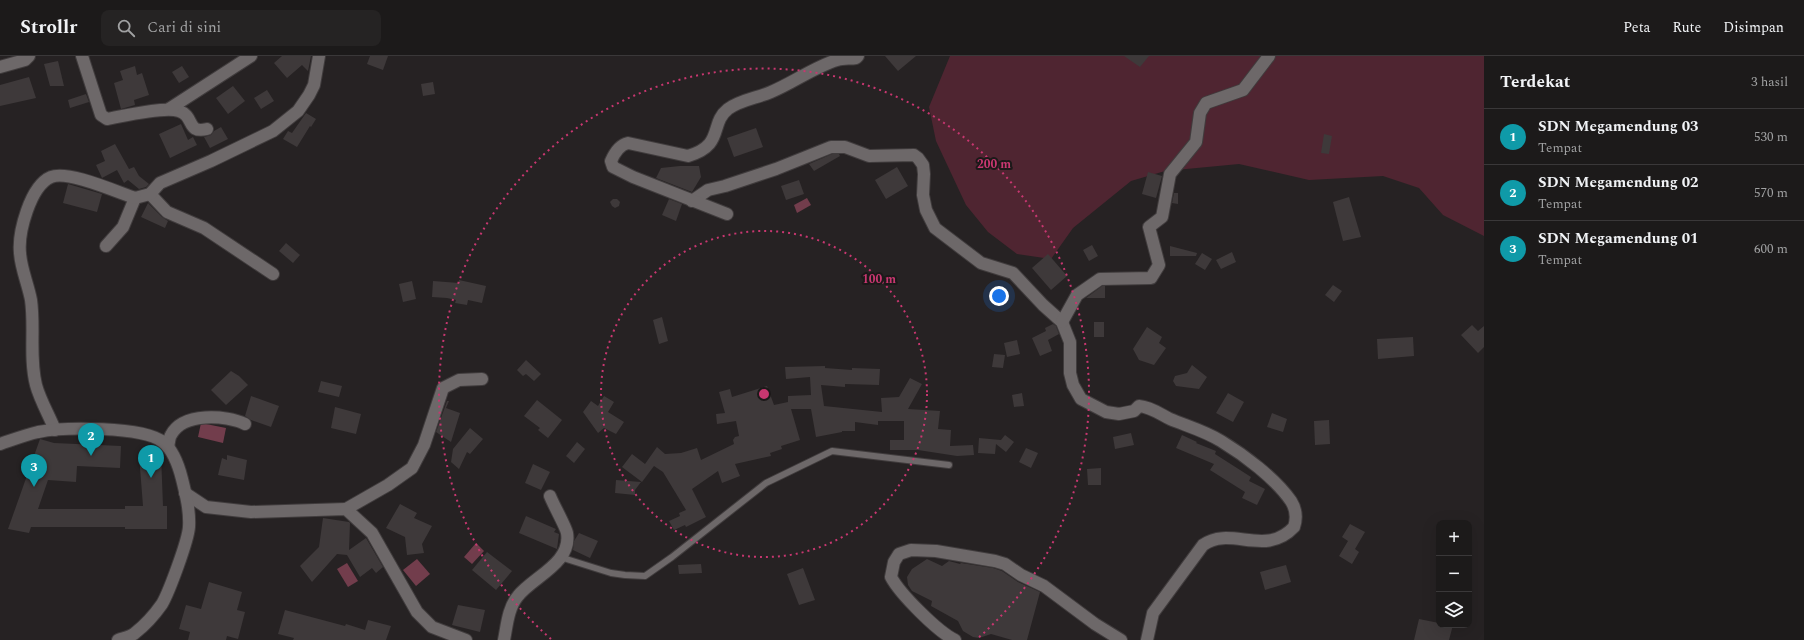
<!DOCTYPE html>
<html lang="id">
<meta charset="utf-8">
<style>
body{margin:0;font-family:Spectral,serif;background:#252323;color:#f1f3f6}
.controls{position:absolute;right:12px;bottom:12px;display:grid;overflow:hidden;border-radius:8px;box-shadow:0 4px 16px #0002}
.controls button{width:36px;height:36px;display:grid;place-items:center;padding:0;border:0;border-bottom:1px solid #3a3839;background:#1c1a1a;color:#f1f3f6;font:20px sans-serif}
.you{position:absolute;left:999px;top:240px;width:14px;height:14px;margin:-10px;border:3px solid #fff;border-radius:50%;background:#1a73e8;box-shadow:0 0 0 6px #1a73e833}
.badge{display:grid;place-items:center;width:26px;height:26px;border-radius:50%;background:#7c3aed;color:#fff;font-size:13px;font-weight:700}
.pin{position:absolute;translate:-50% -33px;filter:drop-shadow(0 1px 2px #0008)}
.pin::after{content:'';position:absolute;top:21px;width:14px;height:12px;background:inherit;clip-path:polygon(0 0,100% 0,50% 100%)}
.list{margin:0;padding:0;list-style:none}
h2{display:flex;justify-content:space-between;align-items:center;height:52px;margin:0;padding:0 16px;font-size:17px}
h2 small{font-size:13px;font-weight:400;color:#a0a1a2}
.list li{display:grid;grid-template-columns:26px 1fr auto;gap:12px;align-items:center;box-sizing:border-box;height:56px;padding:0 16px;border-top:1px solid #3a3839}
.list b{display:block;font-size:15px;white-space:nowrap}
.list p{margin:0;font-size:13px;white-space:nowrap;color:#a0a1a2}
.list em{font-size:13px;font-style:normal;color:#a0a1a2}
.icon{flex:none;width:22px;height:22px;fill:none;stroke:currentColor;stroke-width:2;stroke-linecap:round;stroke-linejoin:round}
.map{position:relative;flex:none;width:1484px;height:584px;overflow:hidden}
header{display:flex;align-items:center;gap:24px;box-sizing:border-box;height:56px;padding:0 20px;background:#1c1a1a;border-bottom:1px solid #3a3839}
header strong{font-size:19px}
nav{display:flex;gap:22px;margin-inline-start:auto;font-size:14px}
.search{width:280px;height:36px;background:#252323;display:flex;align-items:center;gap:10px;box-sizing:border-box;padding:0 14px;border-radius:8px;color:#a0a1a2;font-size:15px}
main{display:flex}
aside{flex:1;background:#1c1a1a}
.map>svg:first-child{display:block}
</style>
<header>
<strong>Strollr</strong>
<div class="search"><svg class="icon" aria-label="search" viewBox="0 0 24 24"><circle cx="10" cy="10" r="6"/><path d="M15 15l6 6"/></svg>Cari di sini</div>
<nav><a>Peta</a><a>Rute</a><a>Disimpan</a></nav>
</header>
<main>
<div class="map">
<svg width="1484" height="584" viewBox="0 0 1484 584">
<rect width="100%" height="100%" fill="#262223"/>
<polygon fill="#4f2531" points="950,0 1484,0 1484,180 1443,159 1419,132 1383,120 1309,124 1239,108 1165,115 1131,125 1073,172 1051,203 1017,198 988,176 966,149 936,85 929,51"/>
<g fill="#723d4c">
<polygon points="807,142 811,149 797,157 794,149"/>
<polygon points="201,367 226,372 223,387 198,381"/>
<polygon points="476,487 484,495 472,508 464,501"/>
<polygon points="417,503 430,518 416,530 403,514"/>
<polygon points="347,507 358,525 348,531 337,513"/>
</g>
<g fill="#3e393a">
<polygon points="282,0 311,0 308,15 302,9 287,22 274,7"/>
<polygon points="370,0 388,0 383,14 367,8"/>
<polygon points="885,0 916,0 898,15"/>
<polygon points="1124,0 1149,0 1140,11"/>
<polygon points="58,5 64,30 50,30 44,8"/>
<polygon points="135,10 137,19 142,17 149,39 134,44 135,49 121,53 114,27 123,24 120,15"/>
<polygon points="182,10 189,21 179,27 172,16"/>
<polygon points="29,21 36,42 0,50 0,29"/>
<polygon points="433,26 435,38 423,40 421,28"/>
<polygon points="233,30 245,45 228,58 216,42"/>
<polygon points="267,34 274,45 261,53 254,42"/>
<polygon points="86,38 89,46 70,52 68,44"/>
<polygon points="306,57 316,63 311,71 310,70 297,91 283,83 288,75 292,77"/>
<polygon points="181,68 188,84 193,81 197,89 170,102 159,78"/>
<polygon points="221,71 228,83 210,92 204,81 211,79 214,75"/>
<polygon points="756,72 763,91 734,101 727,82"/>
<polygon points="1324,78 1332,80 1329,98 1321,97"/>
<polygon points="115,88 129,113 134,111 139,120 149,128 146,131 139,133 128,124 124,127 117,114 102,122 96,109 105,105 101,95"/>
<polygon points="832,98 839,98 840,100 814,115 809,108"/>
<polygon points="680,110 699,110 701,121 692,136 656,122 661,112"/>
<polygon points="897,111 908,130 886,143 875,124"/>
<polygon points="1148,116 1162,120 1156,142 1142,138"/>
<polygon points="799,124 804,138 786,144 781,130"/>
<polygon points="68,128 102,138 97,156 63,147"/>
<polygon points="1174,137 1178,137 1178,148 1172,147"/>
<polygon points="1349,141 1361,181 1343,185 1333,146"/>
<polygon points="613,143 617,143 620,146 619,150 615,152 612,150 610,146"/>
<polygon points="669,143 682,148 676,165 662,159"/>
<polygon points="148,147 162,161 168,165 165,172 141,161"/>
<polygon points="286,187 300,199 293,207 279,195"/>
<polygon points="1092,189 1098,200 1089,205 1083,194"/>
<polygon points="1170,190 1197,197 1196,200 1170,200"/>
<polygon points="1232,196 1236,206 1221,213 1216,204"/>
<polygon points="1202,197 1212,203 1205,214 1195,208"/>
<polygon points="1048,198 1067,220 1051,234 1032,212"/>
<polygon points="459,224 486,230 482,247 468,244 467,249 455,247 456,244 447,242 432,241 433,225 459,227"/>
<polygon points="412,225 416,243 403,246 399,228"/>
<polygon points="1333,229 1342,235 1334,246 1325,239"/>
<polygon points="1102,230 1105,230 1105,242 1086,242"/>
<polygon points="662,261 668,285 659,288 653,264"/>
<rect x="1094" y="266" width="10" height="15"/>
<polygon points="1053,268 1056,270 1059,278 1048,284 1052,295 1040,300 1032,282 1046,275 1045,272"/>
<polygon points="1472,269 1478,275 1484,270 1484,291 1478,297 1461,279"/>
<polygon points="1147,271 1162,281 1159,287 1166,292 1154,309 1139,304 1133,293"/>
<polygon points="1413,281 1414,300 1378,303 1377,283"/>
<polygon points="1017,284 1020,298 1007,301 1004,287"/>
<polygon points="994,298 1005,299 1003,312 992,311"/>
<polygon points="526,304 541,318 534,325 526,318 523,320 517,314"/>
<polygon points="1192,309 1207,321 1199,333 1176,330 1173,325 1175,320 1187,317"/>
<polygon points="825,310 825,312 852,314 852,312 880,313 879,329 845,328 845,331 821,329 824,350 882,356 881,342 899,341 910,322 922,328 908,353 940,355 938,373 951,374 950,390 973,389 974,399 957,400 918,394 890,394 890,384 904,384 904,365 878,365 878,369 855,366 855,375 842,375 842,376 816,381 811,353 791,353 800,384 781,390 782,393 770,397 771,400 735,408 740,420 722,427 718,415 692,433 706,461 686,471 685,469 674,474 669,465 680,460 679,457 686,454 663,416 654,410 642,426 622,411 632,398 645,408 657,391 665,398 681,397 697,392 701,404 734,388 733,384 735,381 739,380 736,365 717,368 716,358 725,357 719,336 730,333 732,341 767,330 774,349 788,346 788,340 811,339 810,321 786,323 785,311"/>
<polygon points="231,315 239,320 248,329 226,349 211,334"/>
<polygon points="321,325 342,330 339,341 318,336"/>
<polygon points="1022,337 1024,350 1014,351 1012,339"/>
<polygon points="1228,337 1244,346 1233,366 1216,357"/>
<polygon points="251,340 279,350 271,371 251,364 245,360"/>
<polygon points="604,340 614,346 608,356 624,366 616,378 604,372 598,377 583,356 591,345 598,350"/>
<polygon points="537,344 562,364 548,382 538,374 540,372 524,360"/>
<polygon points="447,345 449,345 446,352 460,357 451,386 436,376"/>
<polygon points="335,351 361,358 356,378 331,372"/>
<polygon points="1272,357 1287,363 1283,376 1267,371"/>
<polygon points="1329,364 1330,388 1315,389 1314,365"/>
<polygon points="470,372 483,383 470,398 467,396 459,413 451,406 453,393"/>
<polygon points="1131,377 1134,389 1115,393 1113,381"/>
<polygon points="1005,379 1014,386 1006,396 996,388 995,398 978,397 979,382 1001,384"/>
<polygon points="1182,379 1197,386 1196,387 1216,395 1215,398 1251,421 1249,425 1265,433 1257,449 1242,442 1245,436 1210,414 1214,408 1176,392"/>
<polygon points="40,383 54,387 121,390 120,412 77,410 76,426 48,424 38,453 125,453 125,450 143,450 139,399 161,398 163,450 167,450 167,473 125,473 125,471 31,471 29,477 8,473"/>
<polygon points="577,386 585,393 574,407 566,400"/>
<polygon points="1026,392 1038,397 1031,412 1019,406"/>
<polygon points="227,399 247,404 244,424 218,419 222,402 227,404"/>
<polygon points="533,408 550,416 541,434 525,427"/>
<polygon points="1101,412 1101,429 1088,429 1087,413"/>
<polygon points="616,424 641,426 635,434 635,439 615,437"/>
<polygon points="400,448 417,457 414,462 432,470 422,488 424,497 407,499 405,481 386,472"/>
<polygon points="526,460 556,473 554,476 559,478 557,493 519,477"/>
<polygon points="323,462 349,466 350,467 349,494 366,482 383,511 376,517 372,512 360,521 347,499 337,498 312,526 300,510 319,491"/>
<polygon points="1350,468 1365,476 1355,493 1359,496 1352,508 1339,500 1348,485 1342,481"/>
<polygon points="579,477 598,485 590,502 573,494 574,485"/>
<polygon points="487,496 512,515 496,534 472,514"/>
<polygon points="927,503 942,510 949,505 960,508 961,507 993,512 1002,515 1018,526 1040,536 1027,584 1012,584 991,578 979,582 973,581 963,575 958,565 931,550 932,545 912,535 908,529 907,521 912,513"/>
<polygon points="701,508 702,517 679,518 678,509"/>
<polygon points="1286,509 1291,526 1265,534 1260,516"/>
<polygon points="803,512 815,544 799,549 787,518"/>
<polygon points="209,526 242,536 237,554 245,556 238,583 227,580 226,584 188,584 190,576 179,573 186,549 201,553"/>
<polygon points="458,549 485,554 480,576 452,569"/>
<polygon points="285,554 345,570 346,568 365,574 368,564 391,570 386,584 293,584 294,582 278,578"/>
<polygon points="1419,563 1439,567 1439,569 1453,569 1449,584 1414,584"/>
</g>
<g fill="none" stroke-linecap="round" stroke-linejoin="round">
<g stroke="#403c3d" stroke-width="8">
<polyline id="lane" points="560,501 611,517 625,519 645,520 672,501 766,427 832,395 949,409"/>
</g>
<g stroke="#403c3d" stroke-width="14">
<g id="street">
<path d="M82,0l19,59 6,4c17,-3 57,-13 72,-8 16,5 7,23 28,18"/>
<polyline points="169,53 251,0"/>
<polyline points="150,138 167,156 204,172 273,218"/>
<path d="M692,145l16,-11 17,-4 51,-17 55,-22h14l24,9 45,-1 4,3 5,7 1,9 -1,21 3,15 9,18 46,35 32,10 30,32 19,17 8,20v31l3,12 8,14 25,13 13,2 15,-3 5,-5c12,1 21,8 31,13 17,7 35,12 51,22 23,14 54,37 70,60 5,8 6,17 3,26 -29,31 -63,-2 -91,18l-50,68 -6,27"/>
<path d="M727,158l-94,-37 -20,-10 -2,-6c3,-7 8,-16 17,-18l60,13c37,-11 21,-32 40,-47 12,-9 29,-11 43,-17 22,-9 43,-25 66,-32 6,-2 13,-1 19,-2l2,-2"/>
<polyline points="106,190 123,171 135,142 150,138 160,127 211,105 273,75 298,55 309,39 314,29 319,0"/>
<polyline points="1062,266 1077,239 1100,223 1151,222 1159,209 1149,171 1162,161 1170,118 1196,86 1200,57 1206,47 1243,34 1269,0"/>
<path d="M55,374c-6,-15 -15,-30 -19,-45 -7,-28 -1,-57 -5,-85 -3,-16 -10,-31 -11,-47 -2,-20 10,-67 31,-76 17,-7 66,15 84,21"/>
<path d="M168,391c1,-3 1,-9 3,-12 12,-23 55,-20 74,-11"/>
<polyline points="185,437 206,451 251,456 346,453 372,477 417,556 432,571 466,584"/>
<polyline points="346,453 388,429 412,412 424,389 443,332 459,324 482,323"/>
<path d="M504,584c3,-15 4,-32 14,-44 15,-19 54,-33 49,-63 -1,-6 -14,-29 -17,-37"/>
<path d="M955,584c-17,-8 -55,-46 -64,-63l3,-15 5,-8 12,-4 25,1 59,10 10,3 16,11 23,11 51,38 26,16"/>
</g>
</g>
<g stroke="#403c3d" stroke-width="14">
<g id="secondary">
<polyline points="0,11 25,4 29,0"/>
<path d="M0,388c12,-4 25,-9 38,-12 25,-5 105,-6 125,10 10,8 16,25 19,37 4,16 8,32 7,48 -1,14 -20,65 -27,77 -7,10 -18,22 -27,29 -4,4 -12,5 -17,7"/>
</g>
</g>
<use href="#lane" stroke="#6d6869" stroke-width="6"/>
<use href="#street" stroke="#6d6869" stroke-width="12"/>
<use href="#secondary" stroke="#6d6869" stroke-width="12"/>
</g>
<g fill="none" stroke="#c83770" stroke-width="2" stroke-dasharray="2 4">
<circle cx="764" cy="338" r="163"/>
<path d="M551 583A325 325 0 1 1 977 583"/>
</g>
<circle cx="764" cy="338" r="6" fill="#c83770" stroke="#1c1919" stroke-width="2"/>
<g font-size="12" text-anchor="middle" font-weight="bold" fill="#c83770" stroke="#1c1919" stroke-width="4" stroke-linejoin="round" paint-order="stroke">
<text x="994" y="112">200 m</text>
<text x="879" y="227">100 m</text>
</g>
</svg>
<div class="controls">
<button>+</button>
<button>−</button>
<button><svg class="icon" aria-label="layers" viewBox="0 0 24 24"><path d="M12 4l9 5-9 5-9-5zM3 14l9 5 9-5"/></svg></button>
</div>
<div class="you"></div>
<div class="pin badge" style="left:151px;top:422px;background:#0f9aa8">1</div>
<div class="pin badge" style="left:91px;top:400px;background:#0f9aa8">2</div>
<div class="pin badge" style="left:34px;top:431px;background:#0f9aa8">3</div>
</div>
<aside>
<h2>Terdekat<small>3 hasil</small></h2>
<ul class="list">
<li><span class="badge" style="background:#0f9aa8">1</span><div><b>SDN Megamendung 03</b><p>Tempat</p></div><em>530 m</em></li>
<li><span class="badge" style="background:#0f9aa8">2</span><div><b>SDN Megamendung 02</b><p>Tempat</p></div><em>570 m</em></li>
<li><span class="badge" style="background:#0f9aa8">3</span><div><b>SDN Megamendung 01</b><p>Tempat</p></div><em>600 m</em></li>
</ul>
</aside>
</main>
